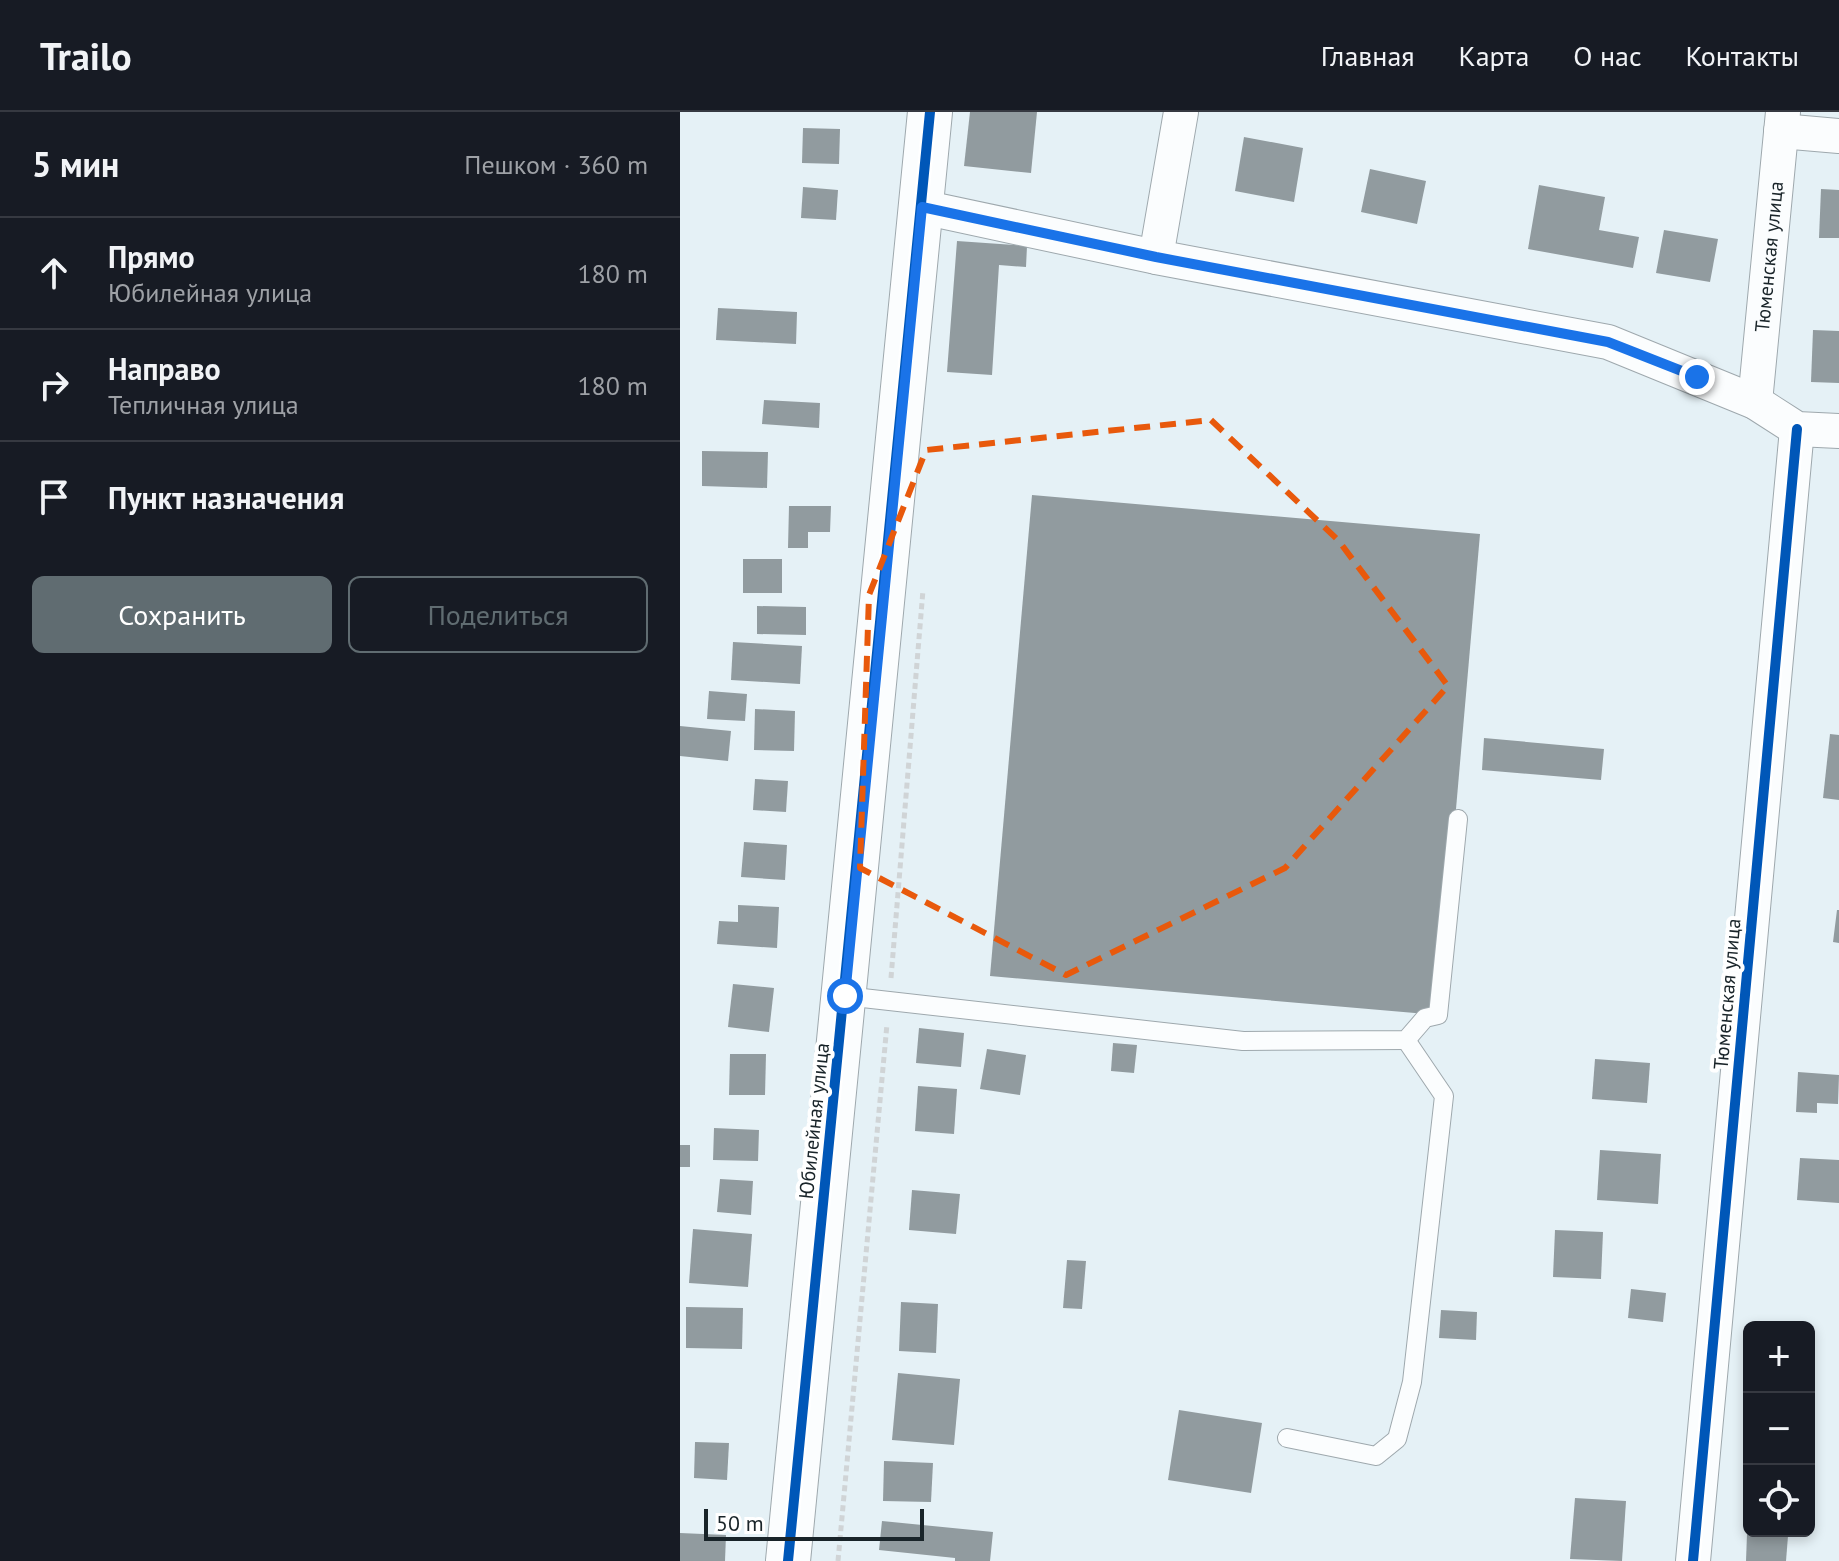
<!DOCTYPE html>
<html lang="ru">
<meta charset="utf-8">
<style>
body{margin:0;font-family:"PT Sans",sans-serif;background:#242831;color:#f1f3f6}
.controls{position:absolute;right:24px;bottom:24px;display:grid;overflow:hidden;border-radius:12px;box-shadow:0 4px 12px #0003}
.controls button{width:72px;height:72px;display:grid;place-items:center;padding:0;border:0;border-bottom:2px solid #363941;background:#171b24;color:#f1f3f6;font:40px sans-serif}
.scale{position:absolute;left:24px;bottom:20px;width:220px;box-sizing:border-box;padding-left:8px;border:4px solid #192429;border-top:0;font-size:22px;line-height:28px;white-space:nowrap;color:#192429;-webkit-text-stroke:6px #fff;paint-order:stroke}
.stop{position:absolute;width:24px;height:24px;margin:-18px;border:6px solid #1a73e8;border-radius:50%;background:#fff}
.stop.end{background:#1a73e8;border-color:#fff;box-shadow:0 2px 8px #0008}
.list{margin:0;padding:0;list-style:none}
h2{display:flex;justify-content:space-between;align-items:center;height:104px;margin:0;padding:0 32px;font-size:34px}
h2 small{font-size:26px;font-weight:400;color:#9ea1a6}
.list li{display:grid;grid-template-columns:52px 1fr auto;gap:24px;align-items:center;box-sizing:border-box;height:112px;padding:0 32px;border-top:2px solid #363941}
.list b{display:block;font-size:30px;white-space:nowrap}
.list p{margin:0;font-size:26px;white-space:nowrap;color:#9ea1a6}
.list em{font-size:26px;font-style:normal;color:#9ea1a6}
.actions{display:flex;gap:16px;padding:24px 32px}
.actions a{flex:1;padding:18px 0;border:2px solid #606c71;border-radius:12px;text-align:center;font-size:28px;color:#606c71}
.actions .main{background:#606c71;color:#fff}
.icon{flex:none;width:44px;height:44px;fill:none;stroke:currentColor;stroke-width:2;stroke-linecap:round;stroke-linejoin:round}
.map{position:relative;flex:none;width:1159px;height:1449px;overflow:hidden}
header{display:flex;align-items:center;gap:48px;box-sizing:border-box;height:112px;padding:0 40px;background:#171b24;border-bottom:2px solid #363941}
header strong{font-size:38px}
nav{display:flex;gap:44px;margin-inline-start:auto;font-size:28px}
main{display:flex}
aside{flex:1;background:#171b24}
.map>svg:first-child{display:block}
</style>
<header>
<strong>Trailo</strong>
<nav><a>Главная</a><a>Карта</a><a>О нас</a><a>Контакты</a></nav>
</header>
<main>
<aside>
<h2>5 мин<small>Пешком · 360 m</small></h2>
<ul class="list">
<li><svg class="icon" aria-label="ahead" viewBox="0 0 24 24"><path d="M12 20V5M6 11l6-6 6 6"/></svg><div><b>Прямо</b><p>Юбилейная улица</p></div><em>180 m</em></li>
<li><svg class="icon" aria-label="right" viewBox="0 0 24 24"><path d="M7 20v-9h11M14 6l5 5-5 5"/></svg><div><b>Направо</b><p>Тепличная улица</p></div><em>180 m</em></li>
<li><svg class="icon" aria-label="arrive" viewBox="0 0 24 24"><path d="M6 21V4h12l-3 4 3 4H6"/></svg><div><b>Пункт назначения</b></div></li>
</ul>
<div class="actions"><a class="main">Сохранить</a><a>Поделиться</a></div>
</aside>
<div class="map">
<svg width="1159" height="1449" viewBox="0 0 1159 1449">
<rect width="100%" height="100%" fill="#e5f1f6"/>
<g fill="#919b9f">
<polygon points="290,0 357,0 351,61 284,54"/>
<polygon points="123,16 160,17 159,52 122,51"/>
<polygon points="564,25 623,36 614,90 555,79"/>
<polygon points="690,57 746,69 737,112 681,100"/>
<polygon points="859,73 925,85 919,118 959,125 953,156 848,137"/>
<polygon points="123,75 158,78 156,108 121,106"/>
<polygon points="1141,77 1159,78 1159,126 1139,126"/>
<polygon points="984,118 1038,127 1030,170 976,161"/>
<polygon points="277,129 347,134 346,155 319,153 312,263 267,260"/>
<polygon points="38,196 117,200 116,232 36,228"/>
<polygon points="1133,218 1159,219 1159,271 1131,270"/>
<polygon points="84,288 140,291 139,316 82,312"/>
<polygon points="22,339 88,340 87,376 22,374"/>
<polygon points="352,383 800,422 758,903 310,864"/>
<polygon points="109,394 151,394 150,420 128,420 128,436 108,436"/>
<rect x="63" y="447" width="39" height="34"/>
<polygon points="77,494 126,495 126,523 77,522"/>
<polygon points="53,530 122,534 120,572 51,568"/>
<polygon points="29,579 67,582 65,609 27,607"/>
<polygon points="75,597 115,599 114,639 74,638"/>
<polygon points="0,614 51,619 48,649 0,644"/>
<polygon points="1150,622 1159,623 1159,688 1143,686"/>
<polygon points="804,626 924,637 921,668 802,658"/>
<polygon points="75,667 108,669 106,700 73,698"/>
<polygon points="64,730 107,733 105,768 61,765"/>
<polygon points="58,793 99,795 97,836 37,832 39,809 58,810"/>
<polygon points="1157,798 1159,798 1159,831 1153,830"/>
<polygon points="53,872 94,876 89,920 48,915"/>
<polygon points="239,916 284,921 281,955 236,951"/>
<polygon points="433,931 457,933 454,961 431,959"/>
<polygon points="307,937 346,943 340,983 300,977"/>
<polygon points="50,942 86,942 85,983 49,983"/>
<polygon points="915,947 970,951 967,991 912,987"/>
<polygon points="1118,960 1159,963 1158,992 1137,991 1137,1001 1116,1000"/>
<polygon points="238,974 277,977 274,1022 235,1019"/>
<polygon points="34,1016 79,1018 78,1049 33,1048"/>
<rect x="0" y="1033" width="10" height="22"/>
<polygon points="920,1038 981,1042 978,1092 917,1088"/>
<polygon points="1120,1046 1159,1048 1159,1091 1117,1088"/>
<polygon points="40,1067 73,1069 71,1103 37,1100"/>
<polygon points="232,1078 280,1082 276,1122 229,1118"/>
<polygon points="13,1117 72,1122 68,1175 9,1171"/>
<polygon points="875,1118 923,1120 921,1167 873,1165"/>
<polygon points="387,1148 406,1149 402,1197 383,1196"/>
<polygon points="951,1177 986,1181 983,1210 948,1206"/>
<polygon points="221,1190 258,1192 256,1241 219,1239"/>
<polygon points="6,1195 63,1196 62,1237 6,1236"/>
<polygon points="761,1198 797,1200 796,1228 759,1226"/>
<polygon points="218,1261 280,1267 274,1333 212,1328"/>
<polygon points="499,1298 582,1311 571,1381 488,1368"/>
<polygon points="15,1330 49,1331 47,1368 14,1366"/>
<polygon points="204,1349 253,1351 251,1390 203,1389"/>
<polygon points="895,1386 946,1389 942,1449 890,1447"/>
<polygon points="202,1409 313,1420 310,1449 275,1449 275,1446 199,1438"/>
<polygon points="0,1421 46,1423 45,1449 0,1449"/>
<polygon points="1067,1422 1108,1424 1106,1449 1066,1449"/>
</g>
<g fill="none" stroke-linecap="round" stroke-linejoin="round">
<g stroke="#9ea8ad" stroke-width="20">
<g id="lane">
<polyline points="165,884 563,929 726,928 745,906 758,903 778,707"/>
<polyline points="607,1326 696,1344 717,1327 732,1270 764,984 726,928"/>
</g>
</g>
<g stroke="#9ea8ad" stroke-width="36">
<g id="street">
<polyline points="1101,19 1159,24"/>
<polyline points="242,95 476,145 928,230 1075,290 1117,317 1159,319"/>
<polyline points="476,145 501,0"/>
<path id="s1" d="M1075,290l28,-290"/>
<polyline points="1013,1449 1117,317"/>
</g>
</g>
<g stroke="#9ea8ad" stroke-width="46">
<polyline id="secondary" points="108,1449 250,0"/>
</g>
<g stroke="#d0d4d6" stroke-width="5" stroke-dasharray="6 4" stroke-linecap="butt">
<polyline points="211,866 243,478"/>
<polyline points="158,1449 207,912"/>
</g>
<use href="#lane" stroke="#fbfdfe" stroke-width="18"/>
<use href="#street" stroke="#fbfdfe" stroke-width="34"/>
<use href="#secondary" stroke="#fbfdfe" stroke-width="44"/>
<g stroke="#fff" stroke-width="15">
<g id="cycleway">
<polyline points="108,1449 250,0"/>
<polyline points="1013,1449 1117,317"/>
</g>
</g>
<use href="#cycleway" stroke="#0057b8" stroke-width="10"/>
</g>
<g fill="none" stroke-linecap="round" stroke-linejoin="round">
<polyline stroke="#1a73e8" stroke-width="10" points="165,884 242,95 476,145 928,230 1017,265"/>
</g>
<path fill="none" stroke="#e8590c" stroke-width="6" stroke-dasharray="16 10" stroke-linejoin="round" d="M531,308l127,120 110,146 -163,182 -219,107 -206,-107 9,-273 57,-145z"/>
<g text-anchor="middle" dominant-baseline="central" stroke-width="8" stroke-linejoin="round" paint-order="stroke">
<g font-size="20" fill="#192429" stroke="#fff">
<text stroke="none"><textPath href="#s1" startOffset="146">Тюменская улица</textPath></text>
<text transform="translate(1047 882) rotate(-85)">Тюменская улица</text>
<text transform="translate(134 1009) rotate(-84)">Юбилейная улица</text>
</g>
</g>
</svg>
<div class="controls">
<button>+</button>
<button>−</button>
<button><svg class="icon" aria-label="locate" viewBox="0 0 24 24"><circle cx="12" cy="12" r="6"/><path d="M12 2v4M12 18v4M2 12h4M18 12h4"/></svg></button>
</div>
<div class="scale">50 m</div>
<div class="stop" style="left:165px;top:884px"></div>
<div class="stop end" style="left:1017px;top:265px"></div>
</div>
</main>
